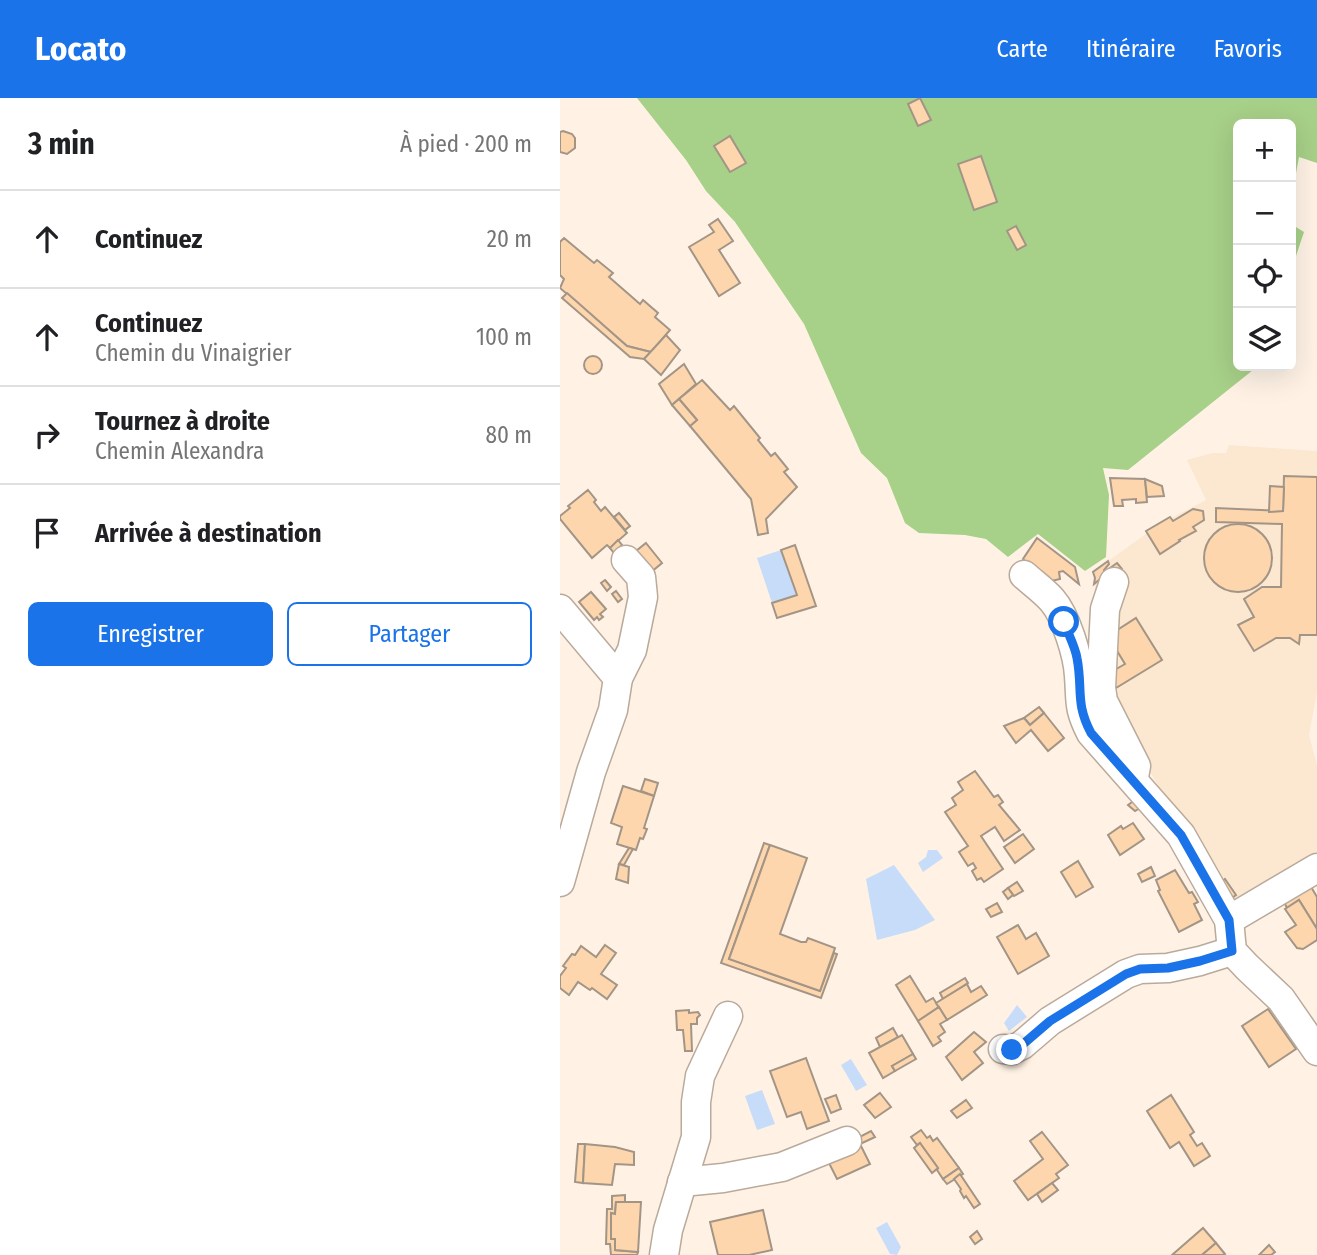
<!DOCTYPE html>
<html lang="fr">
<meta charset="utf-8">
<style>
body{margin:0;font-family:"Fira Sans Condensed",sans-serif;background:#f2f2f2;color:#202124}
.controls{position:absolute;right:21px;top:21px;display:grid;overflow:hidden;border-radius:10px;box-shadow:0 7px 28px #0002}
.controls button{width:63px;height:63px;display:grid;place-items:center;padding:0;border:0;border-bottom:2px solid #e0e0e0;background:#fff;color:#202124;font:35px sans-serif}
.stop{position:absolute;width:21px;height:21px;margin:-16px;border:5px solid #1a73e8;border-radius:50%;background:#fff}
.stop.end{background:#1a73e8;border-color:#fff;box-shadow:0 2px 7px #0008}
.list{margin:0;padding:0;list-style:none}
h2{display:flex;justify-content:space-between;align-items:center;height:91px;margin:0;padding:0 28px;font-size:30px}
h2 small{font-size:23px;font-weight:400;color:#757577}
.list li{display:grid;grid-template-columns:46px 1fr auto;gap:21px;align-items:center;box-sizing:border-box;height:98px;padding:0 28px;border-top:2px solid #e0e0e0}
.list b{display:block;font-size:26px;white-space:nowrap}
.list p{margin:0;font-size:23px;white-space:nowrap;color:#757577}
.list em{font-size:23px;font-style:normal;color:#757577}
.actions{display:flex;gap:14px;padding:21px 28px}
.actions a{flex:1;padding:16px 0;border:2px solid #1a73e8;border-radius:10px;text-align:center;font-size:24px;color:#1a73e8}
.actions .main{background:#1a73e8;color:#fff}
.icon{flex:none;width:38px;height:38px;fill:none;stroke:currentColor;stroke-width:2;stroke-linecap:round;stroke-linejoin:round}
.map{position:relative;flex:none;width:757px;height:1157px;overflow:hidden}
header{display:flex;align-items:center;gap:42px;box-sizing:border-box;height:98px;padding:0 35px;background:#1a73e8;color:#fff}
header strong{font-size:33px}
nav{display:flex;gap:38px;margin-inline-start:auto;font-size:24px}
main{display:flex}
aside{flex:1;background:#fff}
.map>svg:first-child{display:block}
</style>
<header>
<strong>Locato</strong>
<nav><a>Carte</a><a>Itinéraire</a><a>Favoris</a></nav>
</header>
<main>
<aside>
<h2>3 min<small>À pied · 200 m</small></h2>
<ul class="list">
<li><svg class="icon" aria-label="ahead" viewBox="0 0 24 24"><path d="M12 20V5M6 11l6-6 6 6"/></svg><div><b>Continuez</b></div><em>20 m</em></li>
<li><svg class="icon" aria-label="ahead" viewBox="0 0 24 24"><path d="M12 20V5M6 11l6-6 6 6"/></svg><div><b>Continuez</b><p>Chemin du Vinaigrier</p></div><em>100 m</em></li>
<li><svg class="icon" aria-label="right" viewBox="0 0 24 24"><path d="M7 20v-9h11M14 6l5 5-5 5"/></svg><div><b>Tournez à droite</b><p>Chemin Alexandra</p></div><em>80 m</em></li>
<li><svg class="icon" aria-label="arrive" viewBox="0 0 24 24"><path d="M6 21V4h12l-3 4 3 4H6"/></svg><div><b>Arrivée à destination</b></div></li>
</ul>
<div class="actions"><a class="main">Enregistrer</a><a>Partager</a></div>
</aside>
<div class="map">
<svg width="757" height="1157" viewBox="0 0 757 1157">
<rect width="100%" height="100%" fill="#fff2e5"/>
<polygon fill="#fce7d1" points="669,347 757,353 757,594 749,637 757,667 757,757 673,809 606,702 562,623 535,570 535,480 533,474 587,435 586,433 646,402 627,362 652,355 666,355"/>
<g fill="#a7d088">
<polygon points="77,0 757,0 757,65 739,59 731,102 731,26 678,26 678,268 698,268 568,372 543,370 549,397 546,459 525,473 478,436 448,459 426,441 405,437 359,435 345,425 327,380 301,355 244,226 175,124 146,93 126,62"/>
<polygon points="731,126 744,134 731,173"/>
</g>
<g fill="#c7dcf9">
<polygon points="221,452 237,497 212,505 197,460"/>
<polygon points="368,752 377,752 383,760 363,774 358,765 366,759"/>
<polygon points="334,767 375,822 355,832 317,842 306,781"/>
<polygon points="457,907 467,919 449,933 444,925"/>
<polygon points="291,961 307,987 296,993 281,967"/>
<polygon points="202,992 215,1026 197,1032 185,998"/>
<polygon points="327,1124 341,1149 337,1157 330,1156 316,1130"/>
</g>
<g fill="#fdd6ad" stroke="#a39586" stroke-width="2">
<polygon points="360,0 371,22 358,28 348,6"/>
<polygon points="3,33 12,36 15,40 15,50 7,56 0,54 0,34"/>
<polygon points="170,38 186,65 170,74 154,48"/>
<polygon points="421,58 437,104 414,112 398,66"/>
<polygon points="158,121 173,143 159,152 180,185 159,198 129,149 154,134 149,127"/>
<polygon points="456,128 466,147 457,152 447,133"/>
<polygon points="4,140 34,165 37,162 53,175 49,179 80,206 83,202 98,215 95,219 110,232 91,254 67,248 0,190 4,181 0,177 0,144"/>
<polygon points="7,195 67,248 91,254 84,261 70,259 2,200"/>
<polygon points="106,237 120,252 101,277 84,261"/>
<circle cx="33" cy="267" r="9"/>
<polygon points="124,266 136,286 112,307 99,286"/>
<polygon points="142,282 170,312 174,308 200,340 198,342 211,358 215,355 228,371 224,374 237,389 206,421 208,435 198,437 191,401 130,328 137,322 119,301"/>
<polygon points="119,301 137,322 130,328 112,307"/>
<polygon points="724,378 757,379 757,537 740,537 739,546 730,540 716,540 694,553 678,527 694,519 684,501 702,489 721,489 722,426 656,424 656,410 723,413"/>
<polygon points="550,380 585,381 587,404 576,405 576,401 562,402 563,408 554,408"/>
<polygon points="585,381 602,388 604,398 587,399"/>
<polygon points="710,388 724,389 723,413 709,414"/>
<polygon points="28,392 36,402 34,404 41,413 45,409 67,435 50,450 47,447 32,460 0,421 0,418 10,410 8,408"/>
<polygon points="633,411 643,413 644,422 633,429 636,433 619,442 620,443 600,456 586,433 610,419 613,423"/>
<polygon points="59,415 70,428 65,432 54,419"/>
<circle cx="678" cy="460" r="34"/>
<polygon points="477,440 515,469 519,486 503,473 499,474 500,481 487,484 479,479 463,461"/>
<polygon points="58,442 62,447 54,455 50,450"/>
<polygon points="86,445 102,465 90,475 76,453"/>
<polygon points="235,447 256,508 217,520 212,505 237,497 221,452"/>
<polygon points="548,463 549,466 544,472 544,478 534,486 535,480 533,474"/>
<polygon points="557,465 562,471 561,476 550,474 550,470"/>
<polygon points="45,482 51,489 47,493 41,485"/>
<polygon points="56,493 62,501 58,504 52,496"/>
<polygon points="31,494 46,511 40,516 43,519 39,522 37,519 34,522 19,504"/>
<polygon points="576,520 602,562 556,590 550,582 551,574 565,566 548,538"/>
<polygon points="479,609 484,615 470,627 464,620"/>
<polygon points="484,615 504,640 488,653 471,632 456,645 444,628 464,620 470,627"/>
<polygon points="415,673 434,699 438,697 443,704 439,707 460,732 444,743 435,729 421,738 443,771 424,784 421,780 417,782 412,773 416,770 413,765 408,768 399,754 408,748 385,714 396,707 392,700 403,692 398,684"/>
<polygon points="85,681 98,685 94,698 81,693"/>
<polygon points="63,688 94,698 84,730 87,731 83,741 80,740 76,752 57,746 62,729 51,725"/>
<polygon points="579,699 585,707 575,713 568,707"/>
<polygon points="573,725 584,741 560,757 548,737 561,728 563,731"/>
<polygon points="463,736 474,751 455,765 444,749"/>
<polygon points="204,745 210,747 169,861 260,893 274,855 277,856 261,900 161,865"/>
<polygon points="210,747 247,760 220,836 241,844 246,844 248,840 275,850 260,893 169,861"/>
<polygon points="69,750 73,751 64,767 59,766"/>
<polygon points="518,763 533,789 516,799 501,774"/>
<polygon points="59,766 69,769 68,785 56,781"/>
<polygon points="591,769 595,778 582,784 578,776"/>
<polygon points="615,772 629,795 632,794 638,804 634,806 642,822 619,834 598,793 600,792 596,782"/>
<polygon points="665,781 676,797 668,803 657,787"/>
<polygon points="747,782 757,799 757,831 739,802 727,810 720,796"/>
<polygon points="457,784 463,793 454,798 448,790"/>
<polygon points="448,790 453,797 448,801 443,794"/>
<polygon points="739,802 757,831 757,842 743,851 737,850 725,834 736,827 725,811"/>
<polygon points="437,805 442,814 431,819 426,811"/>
<polygon points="458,827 466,841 476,835 489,858 458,876 437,839"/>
<polygon points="45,847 56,855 41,876 57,887 47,901 32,890 30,892 18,884 9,897 0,890 0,878 6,870 3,868 12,856 15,857 21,848 36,859"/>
<polygon points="350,878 366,904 373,900 379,909 358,923 336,887"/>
<polygon points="405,880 408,885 383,901 380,895"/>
<polygon points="407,886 411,894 421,888 427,897 387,922 376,905"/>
<polygon points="379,909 387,922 380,926 385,934 378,939 381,943 373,948 358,923"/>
<polygon points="708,911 736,951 709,969 682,928"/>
<polygon points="129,912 129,915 138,914 140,917 137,920 137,926 131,926 132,953 125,953 123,932 117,932 116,913"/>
<polygon points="333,930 338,939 320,949 316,940"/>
<polygon points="414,934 426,944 414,954 423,965 402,982 386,959"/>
<polygon points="342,937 353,956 332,968 335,973 323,980 309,955"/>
<polygon points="353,956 356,961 335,973 332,968"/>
<polygon points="246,960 269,1023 247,1031 241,1014 227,1019 210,973"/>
<polygon points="320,995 331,1009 315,1020 304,1007"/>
<polygon points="276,997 281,1011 271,1015 265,1001"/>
<polygon points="611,997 634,1034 630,1037 637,1048 642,1045 650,1058 634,1068 619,1044 610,1050 587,1013"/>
<polygon points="406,1002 412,1010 397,1020 391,1013"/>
<polygon points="361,1032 367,1040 370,1038 373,1043 377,1040 399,1070 383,1081 377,1072 378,1070 360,1045 357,1047 351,1039"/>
<polygon points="311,1033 315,1039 300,1046 310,1066 277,1081 265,1057"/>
<polygon points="482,1034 508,1067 496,1076 499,1080 468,1102 454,1083 483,1061 470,1043"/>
<polygon points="360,1045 378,1070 372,1075 354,1050"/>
<polygon points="18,1046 25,1046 23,1085 15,1084"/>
<polygon points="25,1046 55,1049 74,1054 74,1067 55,1066 52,1087 23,1085"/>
<polygon points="399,1070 403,1076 387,1086 383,1081"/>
<polygon points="400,1076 420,1106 414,1110 406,1098 404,1100 400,1093 401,1091 394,1081"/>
<polygon points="492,1085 498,1092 482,1104 477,1096"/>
<polygon points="65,1097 65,1104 56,1104 55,1116 51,1115 51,1141 55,1141 55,1152 78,1154 77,1157 51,1157 50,1146 46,1146 47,1111 52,1111 52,1098"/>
<polygon points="56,1104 81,1104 78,1154 55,1152 55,1141 51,1141 51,1115 55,1116"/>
<polygon points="203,1112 212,1152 189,1157 158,1157 150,1124"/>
<polygon points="643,1130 656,1145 642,1157 612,1157"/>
<polygon points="417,1133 422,1141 415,1146 410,1139"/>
<polygon points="656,1145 665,1156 663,1157 642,1157"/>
<polygon points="709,1147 715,1154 711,1157 699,1157"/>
</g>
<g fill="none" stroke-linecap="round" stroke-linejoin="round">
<g stroke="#b9aa9b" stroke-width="31">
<g id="minor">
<path d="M464,477c9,8 20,16 28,25 14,16 26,56 27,76 2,26 -1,32 12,57l90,102 48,85 3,31 15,16 34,32 36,52"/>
<polyline points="554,484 545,511 541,590 543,603 576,668 574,679"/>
<polyline points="0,511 58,580 53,612 31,674 0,784"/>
<polyline points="58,580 72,552 83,499 81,479 66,462"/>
<polyline points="669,822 757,770"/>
<polyline points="443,951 452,952 462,947 490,923 566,876 580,871 608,870 640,863 672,853"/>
<polyline points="122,1084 163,1080 222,1069 287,1043"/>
<polyline points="104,1157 108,1132 136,1039 136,1004 140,978 168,918"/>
</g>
</g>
<use href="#minor" stroke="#fff" stroke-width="28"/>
</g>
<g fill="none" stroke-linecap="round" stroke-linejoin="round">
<path stroke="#1a73e8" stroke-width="9" d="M452,952l10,-5 28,-24 76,-47 14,-5 28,-1 32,-7 32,-10 -3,-31 -48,-85 -90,-102c-16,-30 -8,-44 -14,-75 -2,-12 -9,-24 -13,-36"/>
</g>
</svg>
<div class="controls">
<button>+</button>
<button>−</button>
<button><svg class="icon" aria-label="locate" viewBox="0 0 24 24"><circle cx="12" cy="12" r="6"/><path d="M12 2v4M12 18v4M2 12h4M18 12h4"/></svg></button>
<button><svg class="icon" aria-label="layers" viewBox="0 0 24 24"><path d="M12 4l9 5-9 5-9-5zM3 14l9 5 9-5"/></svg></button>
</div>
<div class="stop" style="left:504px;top:524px"></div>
<div class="stop end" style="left:452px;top:952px"></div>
</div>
</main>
